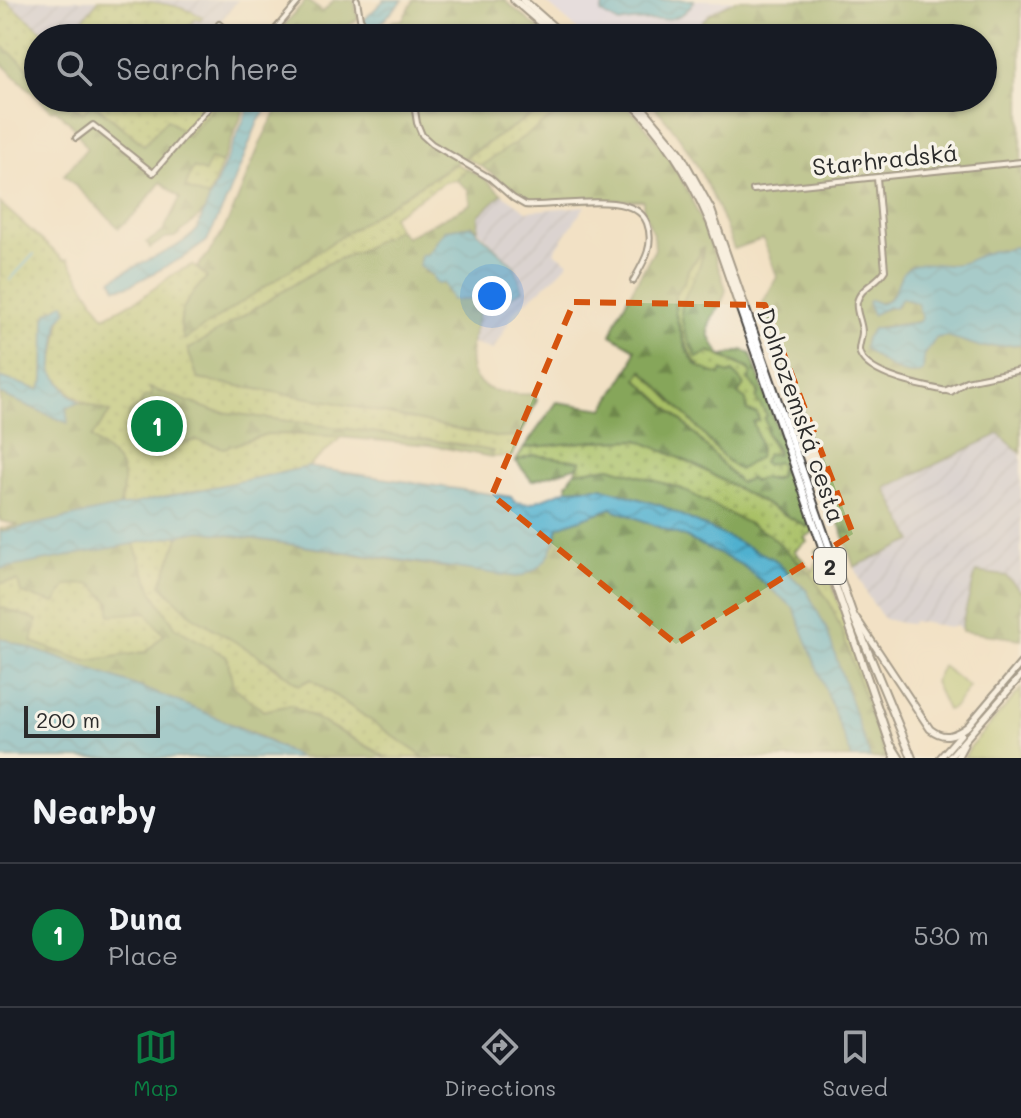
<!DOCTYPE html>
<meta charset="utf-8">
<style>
body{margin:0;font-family:Mali,sans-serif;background:#20242c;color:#f1f3f6}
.scale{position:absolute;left:24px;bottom:20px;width:136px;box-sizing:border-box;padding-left:8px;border:4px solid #2b2b2b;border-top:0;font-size:22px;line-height:28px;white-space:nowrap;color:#2b2b2b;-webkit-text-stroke:6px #f7f3e8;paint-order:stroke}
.you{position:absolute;left:492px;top:296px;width:28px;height:28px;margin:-20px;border:6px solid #fff;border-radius:50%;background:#1a73e8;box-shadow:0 0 0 12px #1a73e833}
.badge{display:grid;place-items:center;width:52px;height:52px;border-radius:50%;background:#0b8043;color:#fff;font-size:26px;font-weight:700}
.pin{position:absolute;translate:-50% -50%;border:4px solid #fff;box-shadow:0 2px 8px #0006}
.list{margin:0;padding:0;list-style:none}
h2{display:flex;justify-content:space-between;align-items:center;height:104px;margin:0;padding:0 32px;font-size:34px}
h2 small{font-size:26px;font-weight:400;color:#9ea1a6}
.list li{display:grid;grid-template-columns:52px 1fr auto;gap:24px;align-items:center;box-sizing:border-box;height:144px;padding:0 32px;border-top:2px solid #363941}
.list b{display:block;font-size:30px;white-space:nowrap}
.list p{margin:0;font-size:26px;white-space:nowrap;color:#9ea1a6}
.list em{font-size:26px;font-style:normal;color:#9ea1a6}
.icon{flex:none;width:44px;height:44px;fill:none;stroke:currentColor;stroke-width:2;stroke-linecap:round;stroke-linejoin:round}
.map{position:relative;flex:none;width:1021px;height:758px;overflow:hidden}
.search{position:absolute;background:#171b24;box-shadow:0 2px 6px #0004;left:24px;right:24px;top:24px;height:88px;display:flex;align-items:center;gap:20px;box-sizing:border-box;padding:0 28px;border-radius:44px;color:#9ea1a6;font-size:30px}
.sheet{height:248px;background:#171b24}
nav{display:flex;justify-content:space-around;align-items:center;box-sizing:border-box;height:112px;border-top:2px solid #363941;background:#171b24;font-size:22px;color:#9ea1a6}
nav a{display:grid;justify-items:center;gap:4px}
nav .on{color:#0b8043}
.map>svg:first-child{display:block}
</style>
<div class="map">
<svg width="1021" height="758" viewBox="0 0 1021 758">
<defs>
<pattern id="industrial-furrows" width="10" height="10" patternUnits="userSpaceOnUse" patternTransform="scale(2)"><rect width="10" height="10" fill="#bfc2dd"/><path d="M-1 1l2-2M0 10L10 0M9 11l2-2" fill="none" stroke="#a4a7be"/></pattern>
<pattern id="grass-dots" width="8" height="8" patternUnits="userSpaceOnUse" patternTransform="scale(2)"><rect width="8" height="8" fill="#a8c065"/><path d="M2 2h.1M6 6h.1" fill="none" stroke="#899c53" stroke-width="1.8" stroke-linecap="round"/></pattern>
<pattern id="forest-firs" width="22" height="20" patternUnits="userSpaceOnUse" patternTransform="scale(2)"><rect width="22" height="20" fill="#86a65a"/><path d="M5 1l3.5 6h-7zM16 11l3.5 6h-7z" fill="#6e874b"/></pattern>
<pattern id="water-waves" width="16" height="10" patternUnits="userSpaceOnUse" patternTransform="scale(2)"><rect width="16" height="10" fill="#50b0cf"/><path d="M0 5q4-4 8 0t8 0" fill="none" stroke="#438fa8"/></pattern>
</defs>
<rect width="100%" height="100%" fill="#f7f3e8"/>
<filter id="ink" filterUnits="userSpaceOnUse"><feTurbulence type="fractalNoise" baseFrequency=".0125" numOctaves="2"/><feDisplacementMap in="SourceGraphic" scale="16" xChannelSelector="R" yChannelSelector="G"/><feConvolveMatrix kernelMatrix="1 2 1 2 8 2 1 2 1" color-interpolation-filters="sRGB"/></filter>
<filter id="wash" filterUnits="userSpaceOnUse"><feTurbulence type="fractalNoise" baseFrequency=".006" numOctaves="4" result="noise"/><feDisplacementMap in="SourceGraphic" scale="32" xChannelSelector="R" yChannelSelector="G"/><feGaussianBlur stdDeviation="1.8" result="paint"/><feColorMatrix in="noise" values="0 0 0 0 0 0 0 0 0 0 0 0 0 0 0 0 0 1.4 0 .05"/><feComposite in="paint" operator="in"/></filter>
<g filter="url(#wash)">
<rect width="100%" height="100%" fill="#f2e1c5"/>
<polygon fill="#d7d7f8" points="543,0 764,0 731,38 587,38"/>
<g fill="url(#industrial-furrows)">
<polygon points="0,0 238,0 207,38 38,38 38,76 0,44"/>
<polygon points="502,194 527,211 585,206 554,252 569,262 556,276 515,311 493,350 470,343 482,305 504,300 515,267 478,229 479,215"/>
<polygon points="999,433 1021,455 1021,591 1006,576 968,632 962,631 956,625 950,627 912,621 911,624 901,623 884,619 869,598 854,567 913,541 886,489"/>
</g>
<g fill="url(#grass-dots)" stroke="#6a7648" stroke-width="2">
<polygon points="0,0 5,0 51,38 38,38 38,76 0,44"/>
<path d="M99,0c38,0 73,0 104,17l-3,4 -4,-3 -17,20h-34l-29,-16 5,16h-54z"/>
<polygon points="64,98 221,98 188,136 144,145 93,103 83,114"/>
<polygon points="558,98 581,98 481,166 465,158"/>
<polygon points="210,159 222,163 208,199 184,189 193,168"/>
<path d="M456,164l11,5 -11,11 -11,2 -53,34 6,13 -41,23 -30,12 -139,87 11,28 134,23 162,35 25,-1 -8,20 -20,1 1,-5 -34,-8 -245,-33 -63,-22 2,7 -24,17 28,38 39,-11 28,8 43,-14 76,2 -35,31 -188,40c7,-38 0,-45 -29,-69l19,-26c-31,-10 -39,-15 -58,-41l12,-67 -16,9 -4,68 -5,9 -39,-13v-174l64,57 4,-1 36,58 37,-19 34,-25 17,-8 15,12c-18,21 -34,34 -23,62l208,-136z"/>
<path d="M703,248l-3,24 -19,33 10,42 13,5 6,-1 40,19c3,16 13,27 16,42 2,7 0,14 1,20 1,12 11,14 10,30l4,3 -2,12 -39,7 -56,-61 -47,-44 4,-10 47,48 37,42 34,-2 1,-12 -7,-23 6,-2 -12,-9 -19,-37c-28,7 -39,-20 -46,-41 -3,-9 -8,-20 -8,-30 0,-14 14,-21 14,-34l11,-13 1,-7z"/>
<polygon points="638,440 693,464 807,527 810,521 814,532 804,537 807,541 794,551 813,571 819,557 816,551 819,549 827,571 822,571 818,575 825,584 831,582 892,758 885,758 842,632 682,489 610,467 575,472 581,461 534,455 516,461 524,448 593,441"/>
<polygon points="180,534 161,585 299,685 311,679 425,758 384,758 377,751 291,705 263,711 233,686 227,657 176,629 153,593 133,542"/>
<polygon points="19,581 92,584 110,602 146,612 164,635 146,652 86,662 32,642 37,620 0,607 0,583"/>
</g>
<g fill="url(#forest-firs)" stroke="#586842" stroke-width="2" fill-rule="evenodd">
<polygon points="306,0 323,12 334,0 354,0 358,19 326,38 273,38"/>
<polygon points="414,0 504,0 550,38 374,38 393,21 402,20"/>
<path d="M736,0h285v248c-25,-1 -40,12 -62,16 -17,3 -33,-3 -51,3 -10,14 -13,36 -32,36v9l21,-6 4,-8 16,5 5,16 -4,3 -44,6 -8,10 -2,10 52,26 7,-4 1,-14 12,-18 11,-2 34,11 40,-3v109l-22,-19 -113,54 27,53 -59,26 -91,-265 14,-25 -14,-38 -29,10c-20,-55 -45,-109 -88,-151h337v-60h-287c1,-22 22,-29 40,-38z"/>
<path d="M0,44l38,32v22h26l19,15 9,-10 52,42 23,-26 21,17 33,-38h28l-27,65 -12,-4 -5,13 -12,-4 -8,20 26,11c-7,17 -22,26 -36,38l-10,1 -15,10 -3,-6 16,-10 17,-34 -19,-16 -25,31 -17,15 -55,-53 23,-27 -15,-23 -17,-16 -3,2 -52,-49z"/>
<path d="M286,98h272l-166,105 -208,137c-10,-29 5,-42 23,-63l-10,-10c45,-47 50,-117 89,-169z"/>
<path d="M581,98h37c58,51 84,119 108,191 -5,29 -33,31 -5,66l4,1 18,-6 8,4 52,148 6,24 -2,1 -114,-63 -55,-24 -45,1 -69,7 33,-46 47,7 28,-46 3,-14 -24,-14 9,-23 35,-63 -1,-12 -11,-29v-8l-112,2 -50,-36zM703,248c-1,22 -13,34 -20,54 -6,16 6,42 14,56l13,-7 40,18 1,7 -3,3 11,13 -3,7 11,16 -3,4 4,9 -2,4 12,19 -1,3h-10l-4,8 4,3 10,-3 4,2 -2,13 -6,3 -12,-2 -7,4 -3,-4 -11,5 -56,-60 -47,-44 5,-9 46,47 37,42 14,11 20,-13 1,-12 -7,-23 6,-2 -2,-7 -10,-2 -1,-11 -8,-6 6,-9 -11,-13 -5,2 -6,-4 -2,5c-7,-3 -17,-5 -23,-10 -11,-9 -25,-54 -22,-67 3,-11 13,-17 13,-29l11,-13 1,-7z"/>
<path d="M467,169l17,9 18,16 -23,21 -1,14 -6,-3 -27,4 -17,24 -3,17 23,16 4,13 17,-1 13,6c-18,56 -24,92 49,89l6,6 -17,36 -25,1 -162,-35 -135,-23 -10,-29 139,-86 30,-12 41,-23 8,8 65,-33 -3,-15 -12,-9z"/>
<polygon points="150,388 214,411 430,440 493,451 492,457 429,445 303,434 267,434 224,448 196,440 157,451 142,445 129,425 129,413 140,405 144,397 152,396"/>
<path d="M0,394l67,29 -1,-15 13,-6 31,10 -19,26c33,28 36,26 29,69l-120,25v-3l19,-4 -19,-4z"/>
<polygon points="534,455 581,461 578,466 532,481 516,461"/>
<polygon points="610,467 682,489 770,535 811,574 831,605 842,632 885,758 870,758 807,591 774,560 662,506 601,487 568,489 567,484 575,472"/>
<polygon points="611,508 685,537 743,565 795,608 852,758 425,758 311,679 299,685 277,667 191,615 161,585 180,534 201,531 447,568 555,543 557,527"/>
<polygon points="133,542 153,593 176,628 227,657 233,686 263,711 291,705 386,757 299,758 254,733 133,685 0,638 0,607 37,620 32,642 86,661 146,652 164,635 146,612 110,615 110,602 92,584 67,585 55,603 21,593 18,581 0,583 0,569"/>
<polygon points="976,572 1006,576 1021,591 1021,639 962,631 961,627"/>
</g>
<g fill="#a8c065" stroke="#6a7648" stroke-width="2">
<polygon points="942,666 969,687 953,708 947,710 934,682"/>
<polygon points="1021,689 1021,758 964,758 971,746"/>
</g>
<g fill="url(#water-waves)" stroke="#3e6e7d" stroke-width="2">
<polygon points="384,0 403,0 367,38 338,38 358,26"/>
<path d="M605,0h89c-13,30 -51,16 -75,23l-18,-10z"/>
<path d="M253,98h21l-16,24 -30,75 -21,44 -19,14 -57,30 -15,3 -4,-8c25,-19 62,-26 84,-49z"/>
<polygon points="472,226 515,267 523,290 504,300 482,305 469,299 452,300 444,283 436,283 432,275 419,266 421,255 428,254 445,230"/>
<path d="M1013,247l8,1v96l-40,3 -34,-11 -11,2 -12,18 -1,15c-18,11 -45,-11 -59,-23l2,-10 7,-9 45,-7 4,-4 -5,-15 -15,-5 -8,10 -6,-1 -16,8 -4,-13 3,-2 9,4c21,-7 14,-28 29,-37 14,-8 30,-1 44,-2 14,-1 23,-10 36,-13 8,-3 16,0 24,-5z"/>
<polygon points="64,303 67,311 59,320 52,371 68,393 79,402 66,408 68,423 0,394 0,377 39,390 44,381 45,318 48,313"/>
<path d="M308,467l203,30 4,5 14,2 39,-15 33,-2 61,19 112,53 33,32 19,37 44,130h-18l-58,-150 -52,-43 -57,-28 -74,-29 -53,19c-5,27 -14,43 -41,50l-316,-46 -201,38v-37z"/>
<path d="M0,638c101,35 205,68 299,120h-299z"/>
</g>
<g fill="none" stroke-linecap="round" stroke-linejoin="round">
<polyline stroke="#50b0cf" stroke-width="2" points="10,280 34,254"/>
</g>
</g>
<g filter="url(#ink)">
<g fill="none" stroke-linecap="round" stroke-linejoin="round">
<g stroke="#494642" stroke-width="8">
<g id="minor">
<polyline points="357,0 360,18 371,38"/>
<polyline points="219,24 236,38"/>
<polyline points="268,38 300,0"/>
<path d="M413,98l4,25 5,12 10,9 58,34 23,20 12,7c31,3 109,-17 122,18 8,22 -3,39 -14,58"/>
<polyline points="76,138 93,125 153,173 217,98"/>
<path d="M877,178l8,92c-7,13 -25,17 -28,32 -2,9 5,20 5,30 0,5 -3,13 -3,18 4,27 71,37 92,42l15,-11 55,-11"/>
<polyline points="753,190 1021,162"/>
<polyline points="944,391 961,384"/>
</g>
</g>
<g stroke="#494642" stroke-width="9">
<g id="secondary">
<path d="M857,619l73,110c14,11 24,7 38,-3"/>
<polyline points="967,727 1021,663"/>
<polyline points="893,747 900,758"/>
<polyline points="940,758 961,734"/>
<polyline points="949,758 1021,676"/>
<polyline points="957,758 964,745"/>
</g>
</g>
<g stroke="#494642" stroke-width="10">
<g id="primary">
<polyline points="514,0 558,38"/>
<polyline points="523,0 566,38"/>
<path d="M627,98c37,35 63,77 83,124l185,536"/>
<polyline points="634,98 679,152 711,210 853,615 912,758"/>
</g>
</g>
<use href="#minor" stroke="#fff" stroke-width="4"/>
<use href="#secondary" stroke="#fff" stroke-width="5"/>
<use href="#primary" stroke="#fff" stroke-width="6"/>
</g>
</g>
<path d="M0 0H1021V758H0ZM574,302l191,3 88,229 -177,110 -184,-149z" fill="#f2e1c5" fill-opacity=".55" fill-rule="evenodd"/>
<path fill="none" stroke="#d5540f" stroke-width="6" stroke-dasharray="16 10" stroke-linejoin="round" d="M574,302l191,3 88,229 -177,110 -184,-149z"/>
<g text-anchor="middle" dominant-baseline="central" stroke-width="7" stroke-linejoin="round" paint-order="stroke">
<rect fill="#f7f3e8" stroke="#686764" stroke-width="2" x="814" y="548" width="32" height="36" rx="6"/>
<g font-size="22" font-weight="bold" fill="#2b2b2b">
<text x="830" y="566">2</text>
</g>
<g font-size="24" fill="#2b2b2b" stroke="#f7f3e8">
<text transform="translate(885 159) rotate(-6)">Starhradská</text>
<text transform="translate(802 415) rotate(71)">Dolnozemská cesta</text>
</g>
</g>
</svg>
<div class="scale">200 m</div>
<div class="you"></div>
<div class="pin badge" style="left:157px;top:426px">1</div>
<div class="search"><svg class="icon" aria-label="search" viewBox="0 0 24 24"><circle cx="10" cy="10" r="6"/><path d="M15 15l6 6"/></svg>Search here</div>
</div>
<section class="sheet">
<h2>Nearby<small></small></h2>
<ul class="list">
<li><span class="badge">1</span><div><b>Duna</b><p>Place</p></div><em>530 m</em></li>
</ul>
</section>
<nav>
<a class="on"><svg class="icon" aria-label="map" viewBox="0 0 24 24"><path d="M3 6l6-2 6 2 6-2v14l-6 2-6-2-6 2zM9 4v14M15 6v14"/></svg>Map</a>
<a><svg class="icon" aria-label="directions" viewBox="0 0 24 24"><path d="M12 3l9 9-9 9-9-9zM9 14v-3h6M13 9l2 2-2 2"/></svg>Directions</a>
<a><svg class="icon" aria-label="saved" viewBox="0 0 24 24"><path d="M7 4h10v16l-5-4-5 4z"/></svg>Saved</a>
</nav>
